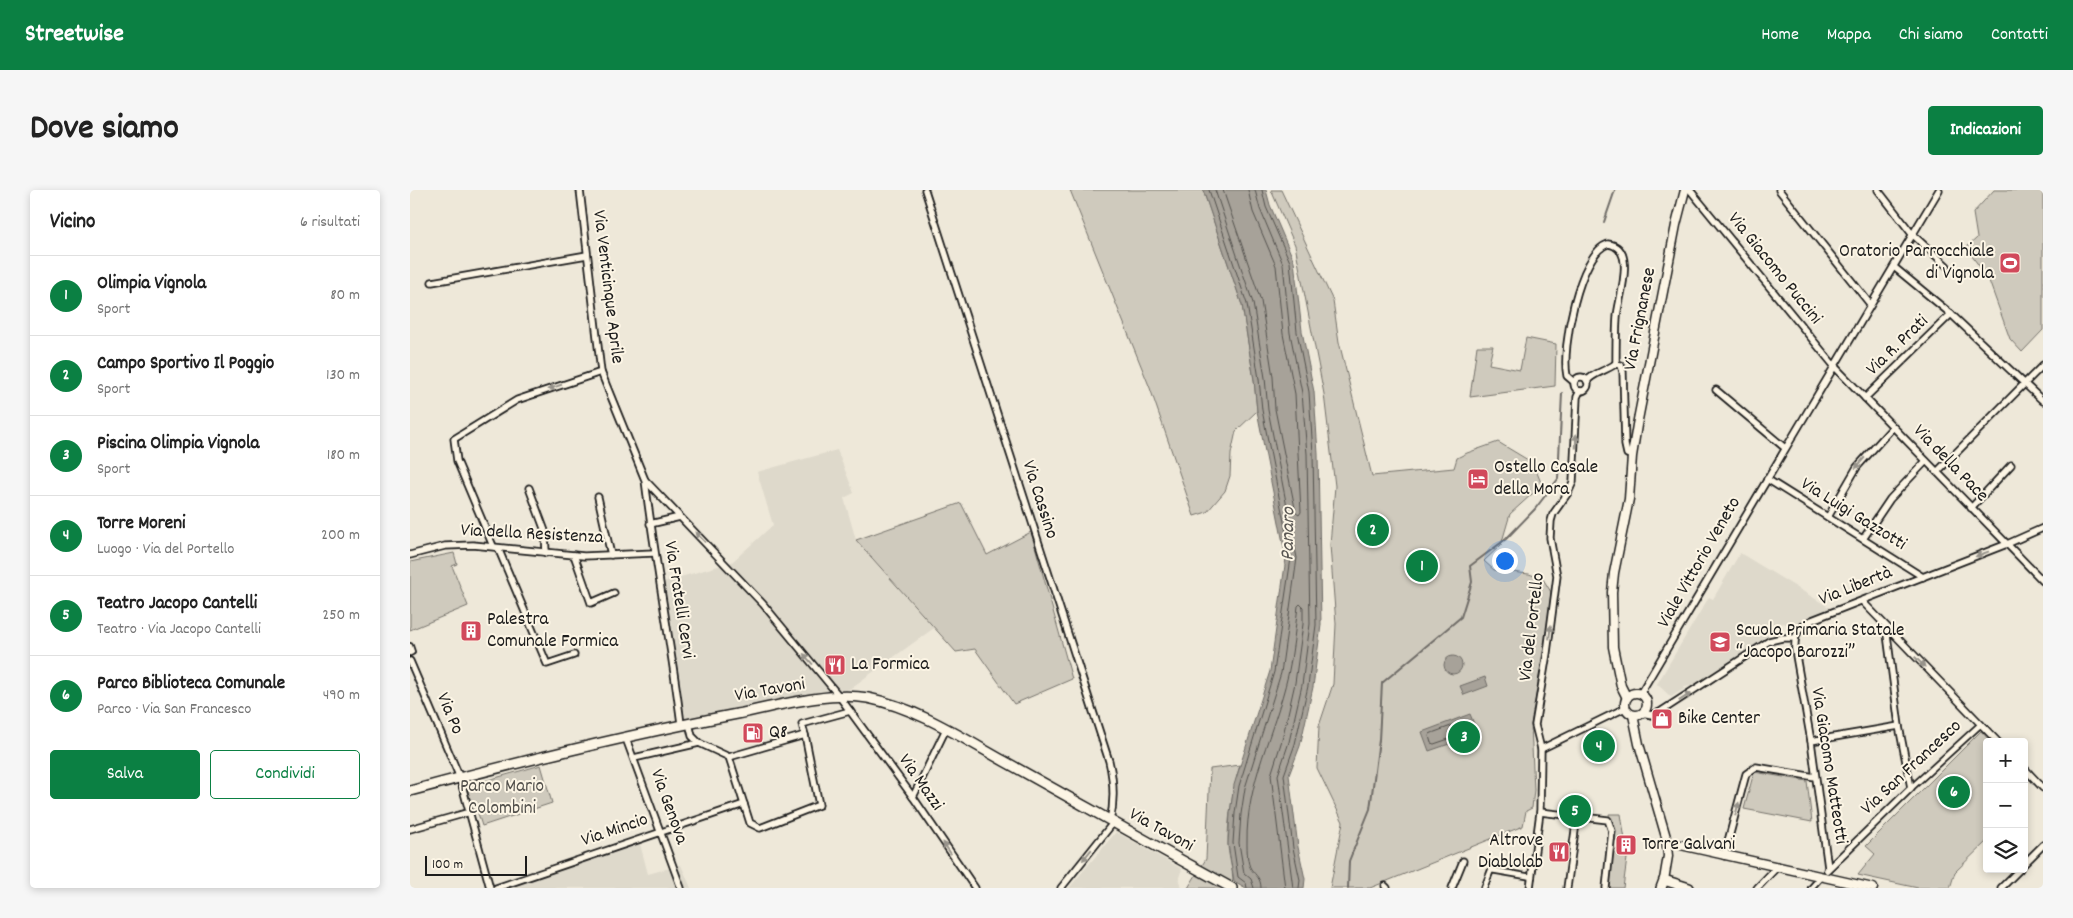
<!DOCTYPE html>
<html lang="it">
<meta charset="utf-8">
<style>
body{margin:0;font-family:Dekko,sans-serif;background:#f6f6f6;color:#222}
.controls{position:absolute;right:15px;bottom:15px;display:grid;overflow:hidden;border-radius:5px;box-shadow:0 2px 8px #0003}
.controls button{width:45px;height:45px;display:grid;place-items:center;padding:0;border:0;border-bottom:1px solid #e0e0e0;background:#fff;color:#222;font:25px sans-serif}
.scale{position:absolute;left:15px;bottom:12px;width:102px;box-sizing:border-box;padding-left:5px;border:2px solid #1c1c1c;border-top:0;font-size:14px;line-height:18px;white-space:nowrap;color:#1c1c1c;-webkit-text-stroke:4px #fcf5e5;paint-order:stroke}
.you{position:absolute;left:1094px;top:370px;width:18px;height:18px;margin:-12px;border:4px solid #fff;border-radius:50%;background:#1a73e8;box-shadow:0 0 0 8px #1a73e833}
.badge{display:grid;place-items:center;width:32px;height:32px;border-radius:50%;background:#0b8043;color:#fff;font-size:16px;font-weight:700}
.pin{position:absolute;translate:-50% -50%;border:2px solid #fff;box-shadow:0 1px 5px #0006}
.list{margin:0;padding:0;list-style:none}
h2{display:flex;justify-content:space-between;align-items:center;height:65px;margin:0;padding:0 20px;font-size:21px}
h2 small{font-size:16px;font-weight:400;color:#767676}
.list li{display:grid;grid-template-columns:32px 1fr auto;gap:15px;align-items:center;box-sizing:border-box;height:80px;padding:0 20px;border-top:1px solid #e0e0e0}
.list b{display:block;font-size:19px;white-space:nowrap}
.list p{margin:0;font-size:16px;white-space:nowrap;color:#767676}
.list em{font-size:16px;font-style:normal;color:#767676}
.actions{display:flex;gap:10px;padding:15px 20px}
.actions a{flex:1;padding:11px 0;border:1px solid #0b8043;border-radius:5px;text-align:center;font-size:18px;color:#0b8043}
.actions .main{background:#0b8043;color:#fff}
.icon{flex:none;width:28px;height:28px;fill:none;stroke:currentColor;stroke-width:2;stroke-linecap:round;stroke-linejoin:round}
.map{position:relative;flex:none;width:1633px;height:698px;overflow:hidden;border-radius:5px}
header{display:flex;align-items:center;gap:30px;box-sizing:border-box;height:70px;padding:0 25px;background:#0b8043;color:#fff}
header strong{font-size:24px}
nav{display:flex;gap:28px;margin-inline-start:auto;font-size:18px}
.intro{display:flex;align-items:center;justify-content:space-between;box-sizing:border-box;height:120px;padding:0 30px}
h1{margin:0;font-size:35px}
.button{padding:12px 22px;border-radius:5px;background:#0b8043;color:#fff;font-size:18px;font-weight:700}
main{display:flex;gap:30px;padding:0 30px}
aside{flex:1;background:#fff;border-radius:5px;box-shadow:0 2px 8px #0003}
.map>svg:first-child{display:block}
</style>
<header>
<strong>Streetwise</strong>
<nav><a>Home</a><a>Mappa</a><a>Chi siamo</a><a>Contatti</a></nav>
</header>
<div class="intro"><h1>Dove siamo</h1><a class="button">Indicazioni</a></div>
<main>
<aside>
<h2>Vicino<small>6 risultati</small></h2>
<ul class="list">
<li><span class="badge">1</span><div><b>Olimpia Vignola</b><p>Sport</p></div><em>80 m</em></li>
<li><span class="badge">2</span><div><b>Campo Sportivo Il Poggio</b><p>Sport</p></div><em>130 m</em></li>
<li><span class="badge">3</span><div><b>Piscina Olimpia Vignola</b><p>Sport</p></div><em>180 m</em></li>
<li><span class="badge">4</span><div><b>Torre Moreni</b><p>Luogo · Via del Portello</p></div><em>200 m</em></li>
<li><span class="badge">5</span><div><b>Teatro Jacopo Cantelli</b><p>Teatro · Via Jacopo Cantelli</p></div><em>250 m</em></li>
<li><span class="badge">6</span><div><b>Parco Biblioteca Comunale</b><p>Parco · Via San Francesco</p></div><em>490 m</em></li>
</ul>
<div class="actions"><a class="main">Salva</a><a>Condividi</a></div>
</aside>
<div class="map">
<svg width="1633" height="698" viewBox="0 0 1633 698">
<rect width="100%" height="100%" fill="#eee8d9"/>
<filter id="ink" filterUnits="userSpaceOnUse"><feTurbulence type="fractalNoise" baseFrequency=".02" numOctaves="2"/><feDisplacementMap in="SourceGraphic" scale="10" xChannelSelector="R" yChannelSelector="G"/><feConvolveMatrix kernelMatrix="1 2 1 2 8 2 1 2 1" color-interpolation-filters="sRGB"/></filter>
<g filter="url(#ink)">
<g fill="#ded9cb">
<polygon points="427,260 444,303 434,308 446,350 524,438 427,508 268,537 250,393 322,372 363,335 347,282"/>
<polygon points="1330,363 1422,419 1382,436 1373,433 1370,434 1357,442 1357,446 1335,462 1281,496 1274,497 1274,499 1261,507 1247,494 1299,407 1303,409"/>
<polygon points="706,642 772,679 769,687 772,698 659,698"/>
<polygon points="230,654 238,684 271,675 281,698 90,698"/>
</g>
<g fill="#cfcabd" stroke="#76736c">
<polygon points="660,0 793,0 832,115 844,190 847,221 826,241 821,264 820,286 815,301 797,322 784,326 740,198"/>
<polygon points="861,0 871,0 923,111 929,152 962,286 1044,278 1047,268 1057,263 1088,252 1123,273 1132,295 1100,324 1091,355 1074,371 1084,380 1119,384 1133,389 1141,402 1137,442 1121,535 1124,600 1122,618 1116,621 1113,636 960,698 920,698 933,632 907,578 909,536 923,494 926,434 920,355 925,296 914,204 885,55"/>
<polygon points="1584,0 1633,0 1633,140 1612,162 1600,149 1578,88 1556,58 1567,48 1563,23"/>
<polygon points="1116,148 1146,154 1145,196 1060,207 1067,156 1083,156 1079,174 1110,180"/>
<polygon points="551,313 577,365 621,342 662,489 604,514 565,459 546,462 446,350"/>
<polygon points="44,363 47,374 42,376 58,416 0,440 0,372"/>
<polygon points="1571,541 1581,552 1577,552 1577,651 1545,682 1540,698 1508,698 1448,685 1465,664 1456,656"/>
<polygon points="131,575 142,613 72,636 65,614 61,615 57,596"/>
<path d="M830,575c-7,23 -13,58 -12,81 1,14 7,29 4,42h-44l18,-29 4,-90z"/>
<polygon points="1344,582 1397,591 1402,632 1334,619"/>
<polygon points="1199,624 1211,624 1215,650 1204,650"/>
<polygon points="1203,659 1218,661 1213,698 1198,698"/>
</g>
<g fill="#a7a299" stroke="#6f6c67">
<polygon points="793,0 856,0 860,15 884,71 892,141 904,202 908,264 911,435 903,497 890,556 879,585 888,657 895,689 894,698 836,698 824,691 818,654 820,623 824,595 860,481 876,368 847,221 844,190 832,115"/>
<circle cx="1043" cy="475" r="9"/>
<polygon points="1075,487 1078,496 1054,505 1050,496"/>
<polygon points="1060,524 1068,544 1019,561 1012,542"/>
</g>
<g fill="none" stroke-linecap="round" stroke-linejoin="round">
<g stroke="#54524e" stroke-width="1">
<polyline points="799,0 837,114 849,189 852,220 881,368 864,482 829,596 825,623 823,653 828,687 836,693 837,698"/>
<polyline points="805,0 843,113 855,188 858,220 887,368 871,483 835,598 831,624 829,653 834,683 841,689 844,698"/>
<polyline points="813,0 851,111 863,187 865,219 886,323 889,325 891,322 885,204 873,144 866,76 843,22 838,0"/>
<polyline points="845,0 850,19 873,74 880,143 892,203 897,264 900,434 892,495 879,552 868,585 883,698"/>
<polyline points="852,0 856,17 880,72 887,142 899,202 903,264 906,435 898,496 885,554 874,585 883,658 890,690 889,698"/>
<polygon points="1056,531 1060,539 1059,542 1024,554 1021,553 1019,546 1020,544"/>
<path d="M851,698c0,-10 -5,-12 -10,-19 -4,-6 -4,-20 -4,-27 -1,-59 28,-110 41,-167 5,-22 7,-46 10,-69l2,-2 3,3v17l-8,59 -13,57 -11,35 14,113"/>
</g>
<g stroke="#6f6c67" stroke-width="2">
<polyline points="1194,32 1205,0"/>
<polyline points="938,698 939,671 960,619 969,550 972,493 1051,427 1062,392 1060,376 1096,349 1125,319 1148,289 1152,203"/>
</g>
<g stroke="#1c1c1c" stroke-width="8">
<g id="pedestrian">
<polyline points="0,456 2,462 0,463"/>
<polyline points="1501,598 1571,534"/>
<polyline points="1074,698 1081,680 1122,687"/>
<polyline points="1401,698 1411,687"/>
</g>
</g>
<g stroke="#1c1c1c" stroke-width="9">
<g id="minor">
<polyline points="170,0 191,182 235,290 353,414 429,506 503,607 565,698"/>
<path d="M515,0l184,571c5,21 6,39 1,60"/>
<polyline points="1280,0 1425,177 1633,391"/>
<polyline points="1369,0 1460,114"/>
<polyline points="1468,0 1502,44 1537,76"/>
<polyline points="1484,77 1541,124 1633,211"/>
<polyline points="22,92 177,65"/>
<circle cx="1171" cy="194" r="7"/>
<path d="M1177,191c6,-8 19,-10 28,-17l6,1 2,7 2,73 2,9 5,2"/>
<path d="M1164,192l-7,-6c-6,-27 12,-123 41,-132 30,3 10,55 9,73 -1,15 -1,31 -1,47"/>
<polyline points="1306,200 1375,258"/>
<polyline points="1455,208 1541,124"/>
<polyline points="1527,282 1633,175"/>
<polyline points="1357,289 1513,387"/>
<path d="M235,290c10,82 26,163 36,244"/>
<polyline points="119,298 135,341 136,363"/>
<polyline points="188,307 201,365"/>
<polyline points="1561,318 1601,275"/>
<polyline points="1418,327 1447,277 1483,237"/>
<polyline points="240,334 270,327"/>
<polyline points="1453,349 1480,309 1516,271"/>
<polyline points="83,356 47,271 44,249 107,210 191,182"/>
<polyline points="88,358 137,474 164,465"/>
<polyline points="0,365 35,356 63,355 174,366 244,363"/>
<polyline points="164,365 181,413 204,403"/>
<polyline points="1452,411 1588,552"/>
<polyline points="0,471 50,588 80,698"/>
<polyline points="1230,504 1529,0"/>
<polyline points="1232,523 1242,525 1250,522 1359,451 1372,448 1385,448"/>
<polyline points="279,533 282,546 289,553"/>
<polyline points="215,546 271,698"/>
<polyline points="1401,551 1489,536"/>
<polyline points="1131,559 1215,518"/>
<polyline points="319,567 340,633 350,638 409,615 395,545"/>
<polyline points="224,568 289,553 319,567 395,545 392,534 440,521"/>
<polyline points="1614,578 1633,598"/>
<polyline points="503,607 536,539"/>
<polyline points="1130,622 1198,630 1202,641 1196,698"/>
<polyline points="0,639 60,622"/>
<polyline points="1314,666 1336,584 1346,577 1405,587"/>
<polyline points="1614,674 1633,655"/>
<path d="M1418,678l-17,-127 -16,-91c-1,-15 3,-23 17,-30l195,-76 36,-16"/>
<polyline points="1417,680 1501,598 1489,536 1476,437"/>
<polyline points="975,696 977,698"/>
<polyline points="86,698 334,614"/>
<polyline points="651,698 703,633"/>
<polyline points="1042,698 1053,671"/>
<polyline points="1120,698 1130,622 1131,559 1125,535 1137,463 1147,386 1140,348 1141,331 1143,324 1158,303 1163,292 1167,207 1170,201"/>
<polyline points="1157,698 1167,626"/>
<polyline points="1347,698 1367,677"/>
<polyline points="1591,698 1610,679"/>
</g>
</g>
<g stroke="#1c1c1c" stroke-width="11">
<g id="secondary">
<circle cx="1226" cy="514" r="11"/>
<polyline points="1217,508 1211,496 1203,457 1202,402 1204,383 1219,309 1222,266 1227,235 1266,35 1275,0"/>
<polyline points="1223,525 1229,554 1256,647 1258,666 1254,690"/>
<polyline points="1257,652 1463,698"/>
</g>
</g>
<g stroke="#1c1c1c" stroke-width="12">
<g id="primary">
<path d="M0,601c108,-29 217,-56 327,-77 39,-8 93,-23 131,-16 49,10 93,39 136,63 76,42 152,86 228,127"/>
<polyline points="1251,698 1254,690 1279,698"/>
</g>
</g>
<use href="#pedestrian" stroke="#fcf5e5" stroke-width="4.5"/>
<use href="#minor" stroke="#fcf5e5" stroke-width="5.5"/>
<use href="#secondary" stroke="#fcf5e5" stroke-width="8"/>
<use href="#primary" stroke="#fcf5e5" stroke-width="9"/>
</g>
<defs><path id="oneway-solid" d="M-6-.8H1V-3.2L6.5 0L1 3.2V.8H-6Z" transform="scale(1.25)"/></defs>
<g fill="#97938b">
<use href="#oneway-solid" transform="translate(145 197) rotate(161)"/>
<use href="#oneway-solid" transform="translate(1166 251) rotate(-88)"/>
<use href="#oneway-solid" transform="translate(1450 273) rotate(130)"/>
<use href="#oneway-solid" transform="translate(290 347) rotate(-134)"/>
<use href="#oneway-solid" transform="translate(1572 364) rotate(159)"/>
<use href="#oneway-solid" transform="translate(1140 442) rotate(-83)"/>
<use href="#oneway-solid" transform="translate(398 469) rotate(-131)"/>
<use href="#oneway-solid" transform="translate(1510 472) rotate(45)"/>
<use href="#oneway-solid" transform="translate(1275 507) rotate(-33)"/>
<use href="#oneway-solid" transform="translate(1327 619) rotate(-75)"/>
<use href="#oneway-solid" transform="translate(537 658) rotate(-124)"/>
<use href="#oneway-solid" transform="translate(677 665) rotate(129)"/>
</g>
</g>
<defs>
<g id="stadium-square" transform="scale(1.125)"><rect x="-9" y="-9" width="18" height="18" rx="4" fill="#d1495b" stroke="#fcf5e5"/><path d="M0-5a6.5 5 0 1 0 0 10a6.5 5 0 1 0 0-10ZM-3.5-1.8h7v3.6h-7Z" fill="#fff"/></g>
<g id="hotel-square" transform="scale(1.125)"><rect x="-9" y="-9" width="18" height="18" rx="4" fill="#d1495b" stroke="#fcf5e5"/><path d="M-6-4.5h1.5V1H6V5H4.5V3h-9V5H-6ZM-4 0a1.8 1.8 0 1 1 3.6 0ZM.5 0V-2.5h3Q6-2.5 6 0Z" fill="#fff"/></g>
<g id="building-square" transform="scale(1.125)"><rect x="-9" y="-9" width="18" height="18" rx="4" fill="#d1495b" stroke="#fcf5e5"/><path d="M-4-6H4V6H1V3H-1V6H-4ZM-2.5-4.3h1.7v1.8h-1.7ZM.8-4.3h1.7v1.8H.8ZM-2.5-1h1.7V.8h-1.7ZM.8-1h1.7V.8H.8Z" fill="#fff"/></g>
<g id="school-square" transform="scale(1.125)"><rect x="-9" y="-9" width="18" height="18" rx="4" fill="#d1495b" stroke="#fcf5e5"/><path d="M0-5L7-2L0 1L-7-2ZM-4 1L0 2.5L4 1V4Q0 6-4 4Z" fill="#fff"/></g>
<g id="restaurant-square" transform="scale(1.125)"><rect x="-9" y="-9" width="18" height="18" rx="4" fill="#d1495b" stroke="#fcf5e5"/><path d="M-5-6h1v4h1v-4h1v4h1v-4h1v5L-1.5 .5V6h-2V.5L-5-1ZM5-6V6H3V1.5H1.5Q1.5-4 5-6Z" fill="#fff"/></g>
<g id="shop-square" transform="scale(1.125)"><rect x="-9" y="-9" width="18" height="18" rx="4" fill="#d1495b" stroke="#fcf5e5"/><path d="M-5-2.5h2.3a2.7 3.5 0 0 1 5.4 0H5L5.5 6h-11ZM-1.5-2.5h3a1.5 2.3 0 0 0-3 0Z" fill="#fff"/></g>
<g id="fuel-square" transform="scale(1.125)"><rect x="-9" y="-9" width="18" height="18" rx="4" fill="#d1495b" stroke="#fcf5e5"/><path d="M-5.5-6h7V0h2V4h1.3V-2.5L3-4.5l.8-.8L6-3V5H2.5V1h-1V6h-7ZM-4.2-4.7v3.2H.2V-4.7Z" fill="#fff"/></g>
</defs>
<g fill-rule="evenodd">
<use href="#stadium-square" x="1600" y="73"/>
<use href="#hotel-square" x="1068" y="289"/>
<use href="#building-square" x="61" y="441"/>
<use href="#school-square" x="1310" y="452"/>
<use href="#restaurant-square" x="425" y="475"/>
<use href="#shop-square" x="1252" y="529"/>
<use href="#fuel-square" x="343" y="543"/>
<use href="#building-square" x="1216" y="655"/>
<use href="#restaurant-square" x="1149" y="662"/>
</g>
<g text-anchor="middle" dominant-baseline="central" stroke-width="4" stroke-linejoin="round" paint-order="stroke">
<g font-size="19" fill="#1c1c1c" stroke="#fcf5e5" text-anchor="start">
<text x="1584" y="62" text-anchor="end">Oratorio Parrocchiale<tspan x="1584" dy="22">di Vignola</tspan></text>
<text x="1084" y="278">Ostello Casale<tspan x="1084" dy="22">della Mora</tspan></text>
<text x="77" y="430">Palestra<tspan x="77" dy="22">Comunale Formica</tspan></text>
<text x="1326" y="441">Scuola Primaria Statale<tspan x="1326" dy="22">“Jacopo Barozzi”</tspan></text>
<text x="441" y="475">La Formica</text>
<text x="1268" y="529">Bike Center</text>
<text x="359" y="543">Q8</text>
<text x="1133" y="651" text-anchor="end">Altrove<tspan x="1133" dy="22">Diablolab</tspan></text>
<text x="1232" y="655">Torre Galvani</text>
</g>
<g font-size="19" fill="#1c1c1c" stroke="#fcf5e5">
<text transform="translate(1364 79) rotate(51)">Via Giacomo Puccini</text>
<text transform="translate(197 97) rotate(83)">Via Venticinque Aprile</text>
<text transform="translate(1231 129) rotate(-79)">Via Frignanese</text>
<text transform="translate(1488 156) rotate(-44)">Via R. Prati</text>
<text transform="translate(1540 274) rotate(46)">Via della Pace</text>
<text transform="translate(629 310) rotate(72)">Via Cassino</text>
<text transform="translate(1443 325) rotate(32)">Via Luigi Gazzotti</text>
<text transform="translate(122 345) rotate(3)">Via della Resistenza</text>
<text transform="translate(1290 373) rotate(-60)">Viale Vittorio Veneto</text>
<text transform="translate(1446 397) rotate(-22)">Via Libertà</text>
<text transform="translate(268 410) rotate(81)">Via Fratelli Cervi</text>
<text transform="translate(1123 437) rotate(-83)">Via del Portello</text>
<text transform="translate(360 501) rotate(-10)">Via Tavoni</text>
<text transform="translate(39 524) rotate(67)">Via Po</text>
<text transform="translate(1418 576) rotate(81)">Via Giacomo Matteotti</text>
<text transform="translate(1502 578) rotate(-43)">Via San Francesco</text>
<text transform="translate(510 593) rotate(55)">Via Mazzi</text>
<text transform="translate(258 617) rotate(70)">Via Genova</text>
<text transform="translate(205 641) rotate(-19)">Via Mincio</text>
<text transform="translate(751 641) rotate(29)">Via Tavoni</text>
</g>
<g font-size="19" fill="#52504c" stroke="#fcf5e5">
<text x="92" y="597">Parco Mario<tspan x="92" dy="22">Colombini</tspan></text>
</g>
<g font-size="20" font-style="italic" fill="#5b5854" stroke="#fcf5e5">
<text transform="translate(879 344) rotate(-89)">Panaro</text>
</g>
</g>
</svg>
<div class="controls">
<button>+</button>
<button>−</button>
<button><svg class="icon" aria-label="layers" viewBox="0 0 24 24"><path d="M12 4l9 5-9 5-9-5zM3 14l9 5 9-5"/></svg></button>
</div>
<div class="scale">100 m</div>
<div class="you"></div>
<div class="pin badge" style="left:1012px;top:376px">1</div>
<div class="pin badge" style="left:963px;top:340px">2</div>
<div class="pin badge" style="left:1054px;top:547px">3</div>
<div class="pin badge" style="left:1189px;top:556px">4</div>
<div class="pin badge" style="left:1165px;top:621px">5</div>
<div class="pin badge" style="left:1544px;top:602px">6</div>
</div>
</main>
